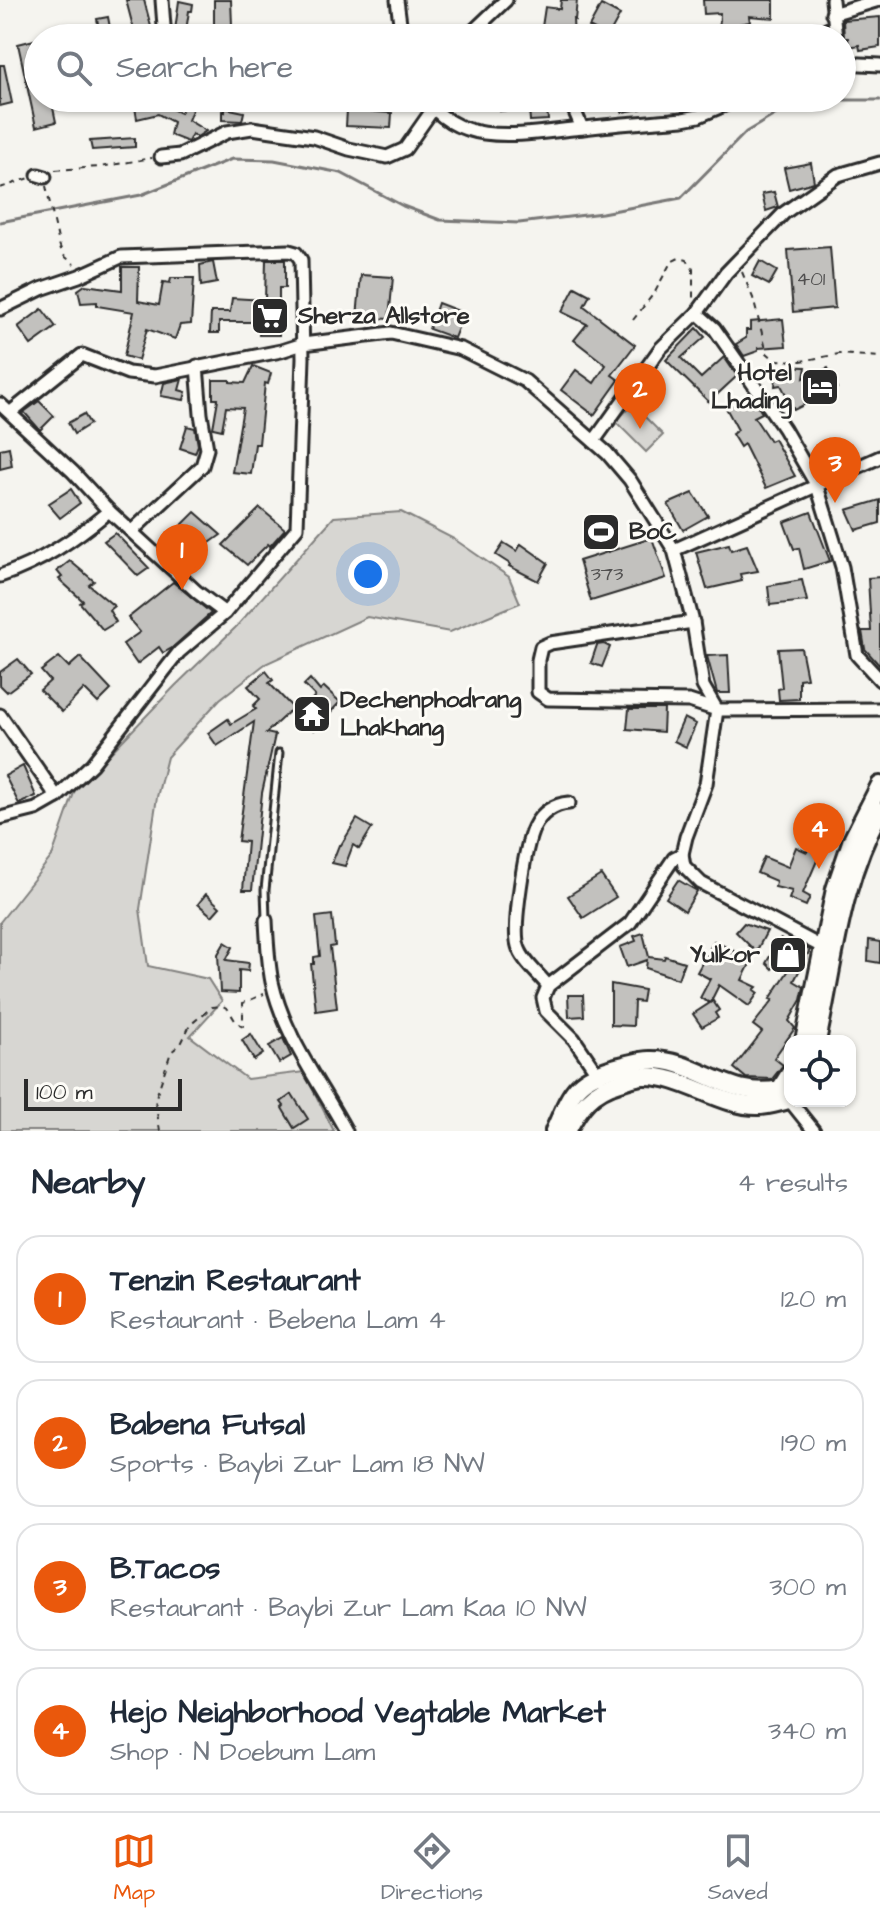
<!DOCTYPE html>
<meta charset="utf-8">
<style>
body{margin:0;font-family:"Architects Daughter",sans-serif;background:#f2f2f3;color:#1f2937}
.controls{position:absolute;right:24px;bottom:24px;display:grid;overflow:hidden;border-radius:16px;box-shadow:0 2px 6px #0004}
.controls button{width:72px;height:72px;display:grid;place-items:center;padding:0;border:0;border-bottom:2px solid #e0e1e3;background:#fff;color:#1f2937;font:40px sans-serif}
.scale{position:absolute;left:24px;bottom:20px;width:158px;box-sizing:border-box;padding-left:8px;border:4px solid #2b2b2b;border-top:0;font-size:22px;line-height:28px;white-space:nowrap;color:#2b2b2b;-webkit-text-stroke:6px #fdfcf7;paint-order:stroke}
.you{position:absolute;left:368px;top:574px;width:28px;height:28px;margin:-20px;border:6px solid #fff;border-radius:50%;background:#1a73e8;box-shadow:0 0 0 12px #1a73e833}
.badge{display:grid;place-items:center;width:52px;height:52px;border-radius:50%;background:#ea580c;color:#fff;font-size:26px;font-weight:700}
.pin{position:absolute;translate:-50% -66px;filter:drop-shadow(0 2px 4px #0008)}
.pin::after{content:'';position:absolute;top:42px;width:28px;height:24px;background:inherit;clip-path:polygon(0 0,100% 0,50% 100%)}
.list{margin:0;padding:0;list-style:none}
h2{display:flex;justify-content:space-between;align-items:center;height:104px;margin:0;padding:0 32px;font-size:34px}
h2 small{font-size:26px;font-weight:400;color:#747a83}
.list li{display:grid;grid-template-columns:52px 1fr auto;gap:24px;align-items:center;box-sizing:border-box;height:128px;margin:0 16px 16px;padding:0 16px;border:2px solid #e0e1e3;border-radius:24px}
.list b{display:block;font-size:30px;white-space:nowrap}
.list p{margin:0;font-size:26px;white-space:nowrap;color:#747a83}
.list em{font-size:26px;font-style:normal;color:#747a83}
.icon{flex:none;width:44px;height:44px;fill:none;stroke:currentColor;stroke-width:2;stroke-linecap:round;stroke-linejoin:round}
.map{position:relative;flex:none;width:880px;height:1131px;overflow:hidden}
.search{position:absolute;background:#fff;box-shadow:0 2px 6px #0004;left:24px;right:24px;top:24px;height:88px;display:flex;align-items:center;gap:20px;box-sizing:border-box;padding:0 28px;border-radius:44px;color:#747a83;font-size:30px}
.sheet{height:680px;background:#fff}
nav{display:flex;justify-content:space-around;align-items:center;box-sizing:border-box;height:112px;border-top:2px solid #e0e1e3;background:#fff;font-size:22px;color:#747a83}
nav a{display:grid;justify-items:center;gap:4px}
nav .on{color:#ea580c}
.map>svg:first-child{display:block}
</style>
<div class="map">
<svg width="880" height="1131" viewBox="0 0 880 1131">
<rect width="100%" height="100%" fill="#f5f4ef"/>
<filter id="ink" filterUnits="userSpaceOnUse"><feTurbulence type="fractalNoise" baseFrequency=".0125" numOctaves="2"/><feDisplacementMap in="SourceGraphic" scale="16" xChannelSelector="R" yChannelSelector="G"/><feConvolveMatrix kernelMatrix="1 2 1 2 8 2 1 2 1" color-interpolation-filters="sRGB"/></filter>
<g filter="url(#ink)">
<g fill="#d7d6d2" stroke="#81807e" stroke-width="2">
<polygon points="632,404 663,435 646,452 616,422"/>
<polygon points="401,512 454,539 509,577 520,603 450,632 367,617 265,664 220,699 167,757 157,797 140,909 148,966 208,979 222,1001 190,1036 247,1079 304,1072 334,1131 0,1131 0,922 52,856 75,790 175,686 235,628 334,517"/>
</g>
<g fill="none" stroke-linecap="round" stroke-linejoin="round">
<polyline stroke="#797877" stroke-width="3" points="0,222 141,195 232,159 274,160 341,173 403,206 440,220 519,223 602,213 681,198 746,132 783,110 821,100 880,100"/>
</g>
<g fill="#c2c1be" stroke="#2b2b2b" stroke-width="2">
<polygon points="126,0 144,0 154,38 136,38"/>
<polygon points="214,0 231,0 232,25 214,25"/>
<polygon points="561,0 577,0 575,20 573,19 574,38 557,38 556,29 542,27 545,7 560,9"/>
<polygon points="703,0 774,0 774,18 749,16 750,22 738,24 739,38 719,38 720,13 704,14"/>
<polygon points="179,1 193,4 192,11 189,11 186,31 175,30"/>
<polygon points="601,5 620,15 608,37 589,27"/>
<polygon points="108,17 112,38 101,38 97,19"/>
<polygon points="880,17 880,47 860,50 859,45 849,47 848,38 844,38 843,20"/>
<polygon points="826,22 827,38 760,38 760,35 790,27 811,24 812,28"/>
<polygon points="38,39 38,98 51,98 56,122 36,127 18,44"/>
<polygon points="0,65 4,65 12,103 0,106"/>
<polygon points="118,98 165,98 166,106 180,113 188,98 197,98 188,120 206,131 197,137 192,134 188,142 170,135 173,122 158,114 137,119 135,107 121,111"/>
<polygon points="498,98 561,98 561,100 547,109 548,120 530,121 529,107 500,111"/>
<polygon points="578,98 638,98 641,109 622,112 621,106 583,109"/>
<polygon points="225,108 244,112 242,121 222,120 222,111 225,112"/>
<polygon points="347,110 392,113 391,128 346,126"/>
<polygon points="135,138 135,147 92,150 90,141"/>
<polygon points="811,163 814,182 789,189 784,168"/>
<polygon points="774,192 778,207 766,211 762,194"/>
<polygon points="830,247 835,308 793,312 788,250"/>
<polygon points="266,260 285,260 285,288 279,288 279,335 259,335 260,322 219,322 219,333 210,333 211,312 230,312 232,298 265,300"/>
<polygon points="760,261 777,271 769,285 752,276"/>
<polygon points="213,262 217,283 201,286 200,265"/>
<polygon points="122,267 139,267 138,301 159,305 163,282 170,283 171,278 194,278 191,324 180,325 175,339 147,329 138,360 124,356 134,312 97,306 97,302 81,303 78,290 85,285 122,290"/>
<polygon points="361,275 393,277 389,319 357,317"/>
<polygon points="575,287 590,295 584,306 635,345 612,375 619,380 594,415 561,390 576,370 594,383 606,365 574,340 587,324 562,312"/>
<polygon points="438,303 464,313 454,338 429,329"/>
<polygon points="42,309 56,327 31,345 18,327"/>
<polygon points="783,319 786,346 758,348 758,351 744,356 736,344 746,338 746,330 750,330 750,322"/>
<polygon points="697,328 705,337 681,358 701,378 724,357 737,376 709,402 666,360"/>
<polygon points="253,366 271,373 268,384 265,383 259,444 255,444 251,474 232,472 243,408 226,407 222,430 213,428 218,399 213,399 213,380 230,380 230,382 245,383"/>
<polygon points="777,366 806,367 804,378 828,368 837,388 794,410 781,385 775,386"/>
<polygon points="182,379 179,390 186,392 184,400 161,396 164,383"/>
<polygon points="751,395 762,413 754,417 770,441 774,439 795,476 766,488 744,444 740,447 732,434 738,430 726,408"/>
<polygon points="39,401 54,416 40,430 24,412"/>
<polygon points="84,414 90,424 74,434 68,423"/>
<polygon points="187,426 195,428 198,445 195,453 180,448"/>
<polygon points="9,447 12,466 0,469 0,449"/>
<polygon points="71,489 80,503 60,518 48,504"/>
<polygon points="693,493 708,516 683,530 668,504"/>
<polygon points="880,500 880,523 856,530 847,510"/>
<polygon points="260,508 285,529 270,546 268,544 247,565 223,545"/>
<polygon points="195,512 221,535 204,547 190,562 166,541"/>
<polygon points="811,512 830,561 804,569 799,548 794,549 784,522"/>
<polygon points="115,533 149,568 138,576 104,541"/>
<polygon points="652,538 666,578 591,601 579,561"/>
<polygon points="504,543 517,551 521,544 548,563 538,581 509,566 510,564 496,555"/>
<polygon points="729,544 731,550 747,545 758,571 740,574 742,581 707,589 696,552"/>
<polygon points="70,561 94,581 89,585 114,606 109,610 116,622 103,630 80,603 83,601 59,579 62,577 57,571"/>
<polygon points="880,577 880,666 865,649 862,631 871,631 868,578"/>
<polygon points="802,580 807,601 770,605 768,586"/>
<polygon points="173,582 211,613 172,648 163,653 159,647 137,664 123,644 140,632 128,618"/>
<polygon points="604,644 610,647 602,667 591,663 597,645"/>
<polygon points="801,648 807,678 799,679 799,699 779,700 778,689 782,688 778,649"/>
<polygon points="728,655 730,693 717,693 707,656"/>
<polygon points="59,657 69,667 80,657 111,690 98,703 84,689 62,712 40,690 50,681 41,671"/>
<polygon points="18,659 31,674 7,692 0,685 0,672"/>
<polygon points="266,671 273,680 269,683 293,708 266,733 275,735 262,793 252,890 243,890 247,842 238,841 254,722 217,746 208,733 228,719 231,724 256,709 253,706 260,699 248,686"/>
<polygon points="310,679 320,691 324,687 340,702 314,730 298,714 315,696 304,685"/>
<polygon points="629,709 664,709 663,732 627,729"/>
<polygon points="684,718 696,724 686,747 674,741"/>
<polygon points="23,766 36,796 19,804 5,776"/>
<polygon points="357,819 372,828 359,849 353,845 345,866 332,863 339,845 341,845"/>
<polygon points="820,820 840,826 836,837 828,835 803,893 810,897 806,906 789,899 792,891 775,887 776,881 757,873 764,857 788,867 796,847 807,852"/>
<polygon points="601,875 616,897 583,918 568,896"/>
<polygon points="678,880 697,891 685,911 666,898"/>
<polygon points="206,894 220,907 212,916 198,904"/>
<polygon points="332,915 335,946 330,947 337,1008 316,1011 311,964 314,964 314,957 320,956 316,917"/>
<polygon points="744,923 767,931 756,952 736,932"/>
<polygon points="643,933 649,957 664,959 665,956 684,962 678,979 646,968 647,960 627,967 620,947 636,941 634,936"/>
<polygon points="780,939 792,944 772,969 766,963"/>
<polygon points="869,940 880,942 880,963 868,961"/>
<polygon points="714,941 752,960 742,980 757,987 754,990 758,993 749,1006 719,985 710,1003 700,998 710,979 697,972"/>
<polygon points="225,942 233,947 226,960 249,963 248,971 239,970 239,993 220,992 218,954"/>
<polygon points="804,947 810,950 794,981 804,987 801,1000 789,1021 795,1028 774,1058 783,1065 772,1079 746,1078 734,1068 762,1032 753,1025 773,1000 770,999"/>
<polygon points="611,984 644,990 642,1002 634,1001 633,1026 611,1025"/>
<polygon points="568,995 583,995 584,1016 569,1017"/>
<polygon points="713,1001 719,1010 715,1013 718,1018 702,1027 693,1014"/>
<polygon points="251,1034 263,1054 254,1060 242,1040"/>
<polygon points="283,1038 291,1056 279,1063 269,1046"/>
<polygon points="292,1094 308,1119 294,1128 282,1108 284,1106 281,1102"/>
</g>
<g fill="none" stroke-linecap="round" stroke-linejoin="round">
<g stroke="#2b2b2b" stroke-width="11">
<polyline id="service" points="266,919 265,890 279,753"/>
</g>
<g stroke="#2b2b2b" stroke-width="17">
<g id="minor">
<polyline points="162,0 164,26 168,38"/>
<polyline points="397,0 402,38"/>
<polyline points="832,0 836,38"/>
<polyline points="832,14 879,0"/>
<polyline points="466,38 506,0"/>
<polyline points="842,63 880,65"/>
<path d="M426,98c34,53 105,34 157,30 33,-4 66,-6 100,-9l16,-3 42,-18"/>
<polyline points="569,98 582,128"/>
<polyline points="161,157 180,155 227,132 252,128 314,137 349,149 387,157 405,149 433,109"/>
<polyline points="38,175 45,177"/>
<polyline points="0,309 41,289 79,276 121,257 289,251 296,253 301,260 303,358 297,528 225,613 179,652 92,764 57,797 36,809 0,818"/>
<polyline points="697,313 714,328 749,378 784,429 817,486 842,567 857,655 880,680"/>
<polyline points="0,404 73,472 109,511 197,592 225,613"/>
<polyline points="11,412 82,355 128,373 155,376 281,351 303,344 391,333 461,349 525,381 607,453 630,480 674,550 693,622 703,686 717,710 706,784 686,837 682,854 684,866 701,883 822,947"/>
<polyline points="594,441 660,349 697,313 726,273 784,213 838,175 880,163"/>
<polyline points="133,530 202,466 207,449 201,414 197,366"/>
<polyline points="674,550 880,457"/>
<path d="M0,576c42,-14 75,-37 109,-65"/>
<polyline points="693,622 550,643 541,647 538,660 538,692 548,699 689,701 717,710 880,709"/>
<polyline points="0,715 57,797"/>
<path d="M266,920c1,21 2,42 6,62 12,54 48,101 74,149"/>
<path d="M548,986c-9,-12 -26,-25 -30,-40 -6,-19 7,-101 16,-119 7,-14 20,-23 35,-24"/>
<polyline points="600,1077 574,1039 546,1011 543,998 548,986 630,923 674,858 682,854"/>
<polyline points="790,1101 814,1131"/>
</g>
</g>
<g stroke="#2b2b2b" stroke-width="22">
<g id="secondary">
<polyline points="804,1041 835,889 851,842 880,785"/>
<path d="M817,1041c18,-81 22,-155 63,-230"/>
<path d="M554,1131c18,-41 21,-53 66,-65 9,-2 21,-6 30,-6 48,-1 77,40 130,29l10,-16"/>
<path d="M567,1131c13,-25 25,-41 53,-49 7,-2 16,-6 24,-6 40,-1 76,31 115,30 10,0 21,-4 31,-6"/>
</g>
</g>
<g stroke="#2b2b2b" stroke-width="2" stroke-dasharray="6 6" stroke-linecap="butt">
<polyline points="55,170 100,167 152,158"/>
<polyline points="46,186 59,244 63,255 74,264"/>
<polyline points="0,188 30,178"/>
<polyline points="742,272 753,298 767,353 775,360 801,361 839,354 880,357"/>
<polyline points="633,320 655,292 671,262 679,258 687,260 693,269 693,301"/>
<polyline points="160,1131 155,1100 171,1052 181,1044 190,1025 212,1007 223,1006 228,1009 236,1022 243,1026 243,1003 264,994"/>
</g>
<use href="#service" stroke="#fdfcf7" stroke-width="5"/>
<use href="#minor" stroke="#fdfcf7" stroke-width="11"/>
<use href="#secondary" stroke="#fdfcf7" stroke-width="16"/>
</g>
</g>
<defs>
<g id="supermarket-square" transform="scale(2)"><rect x="-9" y="-9" width="18" height="18" rx="4" fill="#2b2b2b" stroke="#fdfcf7"/><path d="M-6-5.5h2.5l.6 2H6L4.5 2H-2.5L-4.4-4H-6ZM-1.5 3.2a1.3 1.3 0 1 0 .1 0ZM3 3.2a1.3 1.3 0 1 0 .1 0Z" fill="#fff"/></g>
<g id="hotel-square" transform="scale(2)"><rect x="-9" y="-9" width="18" height="18" rx="4" fill="#2b2b2b" stroke="#fdfcf7"/><path d="M-6-4.5h1.5V1H6V5H4.5V3h-9V5H-6ZM-4 0a1.8 1.8 0 1 1 3.6 0ZM.5 0V-2.5h3Q6-2.5 6 0Z" fill="#fff"/></g>
<g id="stadium-square" transform="scale(2)"><rect x="-9" y="-9" width="18" height="18" rx="4" fill="#2b2b2b" stroke="#fdfcf7"/><path d="M0-5a6.5 5 0 1 0 0 10a6.5 5 0 1 0 0-10ZM-3.5-1.8h7v3.6h-7Z" fill="#fff"/></g>
<g id="temple-square" transform="scale(2)"><rect x="-9" y="-9" width="18" height="18" rx="4" fill="#2b2b2b" stroke="#fdfcf7"/><path d="M0-6L5-2H3V0L6.5 2.5H4V6H1.5V3h-3V6H-4V2.5H-6.5L-3 0V-2H-5Z" fill="#fff"/></g>
<g id="shop-square" transform="scale(2)"><rect x="-9" y="-9" width="18" height="18" rx="4" fill="#2b2b2b" stroke="#fdfcf7"/><path d="M-5-2.5h2.3a2.7 3.5 0 0 1 5.4 0H5L5.5 6h-11ZM-1.5-2.5h3a1.5 2.3 0 0 0-3 0Z" fill="#fff"/></g>
</defs>
<g fill-rule="evenodd">
<use href="#supermarket-square" x="270" y="316"/>
<use href="#hotel-square" x="820" y="387"/>
<use href="#stadium-square" x="601" y="532"/>
<use href="#temple-square" x="312" y="714"/>
<use href="#shop-square" x="788" y="955"/>
</g>
<g text-anchor="middle" dominant-baseline="central" stroke-width="6" stroke-linejoin="round" paint-order="stroke">
<g font-size="20" fill="#515050">
<text x="811" y="279">401</text>
<text x="607" y="574">373</text>
</g>
<g font-size="24" font-weight="bold" fill="#2b2b2b" stroke="#fdfcf7" text-anchor="start">
<text x="298" y="316">Sherza Allstore</text>
<text x="792" y="373" text-anchor="end">Hotel<tspan x="792" dy="28">Lhading</tspan></text>
<text x="629" y="532">BoC</text>
<text x="340" y="700">Dechenphodrang<tspan x="340" dy="28">Lhakhang</tspan></text>
<text x="760" y="955" text-anchor="end">Yulkor</text>
</g>
</g>
</svg>
<div class="controls">
<button><svg class="icon" aria-label="locate" viewBox="0 0 24 24"><circle cx="12" cy="12" r="6"/><path d="M12 2v4M12 18v4M2 12h4M18 12h4"/></svg></button>
</div>
<div class="scale">100 m</div>
<div class="you"></div>
<div class="pin badge" style="left:182px;top:590px">1</div>
<div class="pin badge" style="left:640px;top:429px">2</div>
<div class="pin badge" style="left:835px;top:503px">3</div>
<div class="pin badge" style="left:819px;top:869px">4</div>
<div class="search"><svg class="icon" aria-label="search" viewBox="0 0 24 24"><circle cx="10" cy="10" r="6"/><path d="M15 15l6 6"/></svg>Search here</div>
</div>
<section class="sheet">
<h2>Nearby<small>4 results</small></h2>
<ul class="list">
<li><span class="badge">1</span><div><b>Tenzin Restaurant</b><p>Restaurant · Bebena Lam 4</p></div><em>120 m</em></li>
<li><span class="badge">2</span><div><b>Babena Futsal</b><p>Sports · Baybi Zur Lam 18 NW</p></div><em>190 m</em></li>
<li><span class="badge">3</span><div><b>B.Tacos</b><p>Restaurant · Baybi Zur Lam Kaa 10 NW</p></div><em>300 m</em></li>
<li><span class="badge">4</span><div><b>Hejo Neighborhood Vegtable Market</b><p>Shop · N Doebum Lam</p></div><em>340 m</em></li>
</ul>
</section>
<nav>
<a class="on"><svg class="icon" aria-label="map" viewBox="0 0 24 24"><path d="M3 6l6-2 6 2 6-2v14l-6 2-6-2-6 2zM9 4v14M15 6v14"/></svg>Map</a>
<a><svg class="icon" aria-label="directions" viewBox="0 0 24 24"><path d="M12 3l9 9-9 9-9-9zM9 14v-3h6M13 9l2 2-2 2"/></svg>Directions</a>
<a><svg class="icon" aria-label="saved" viewBox="0 0 24 24"><path d="M7 4h10v16l-5-4-5 4z"/></svg>Saved</a>
</nav>
